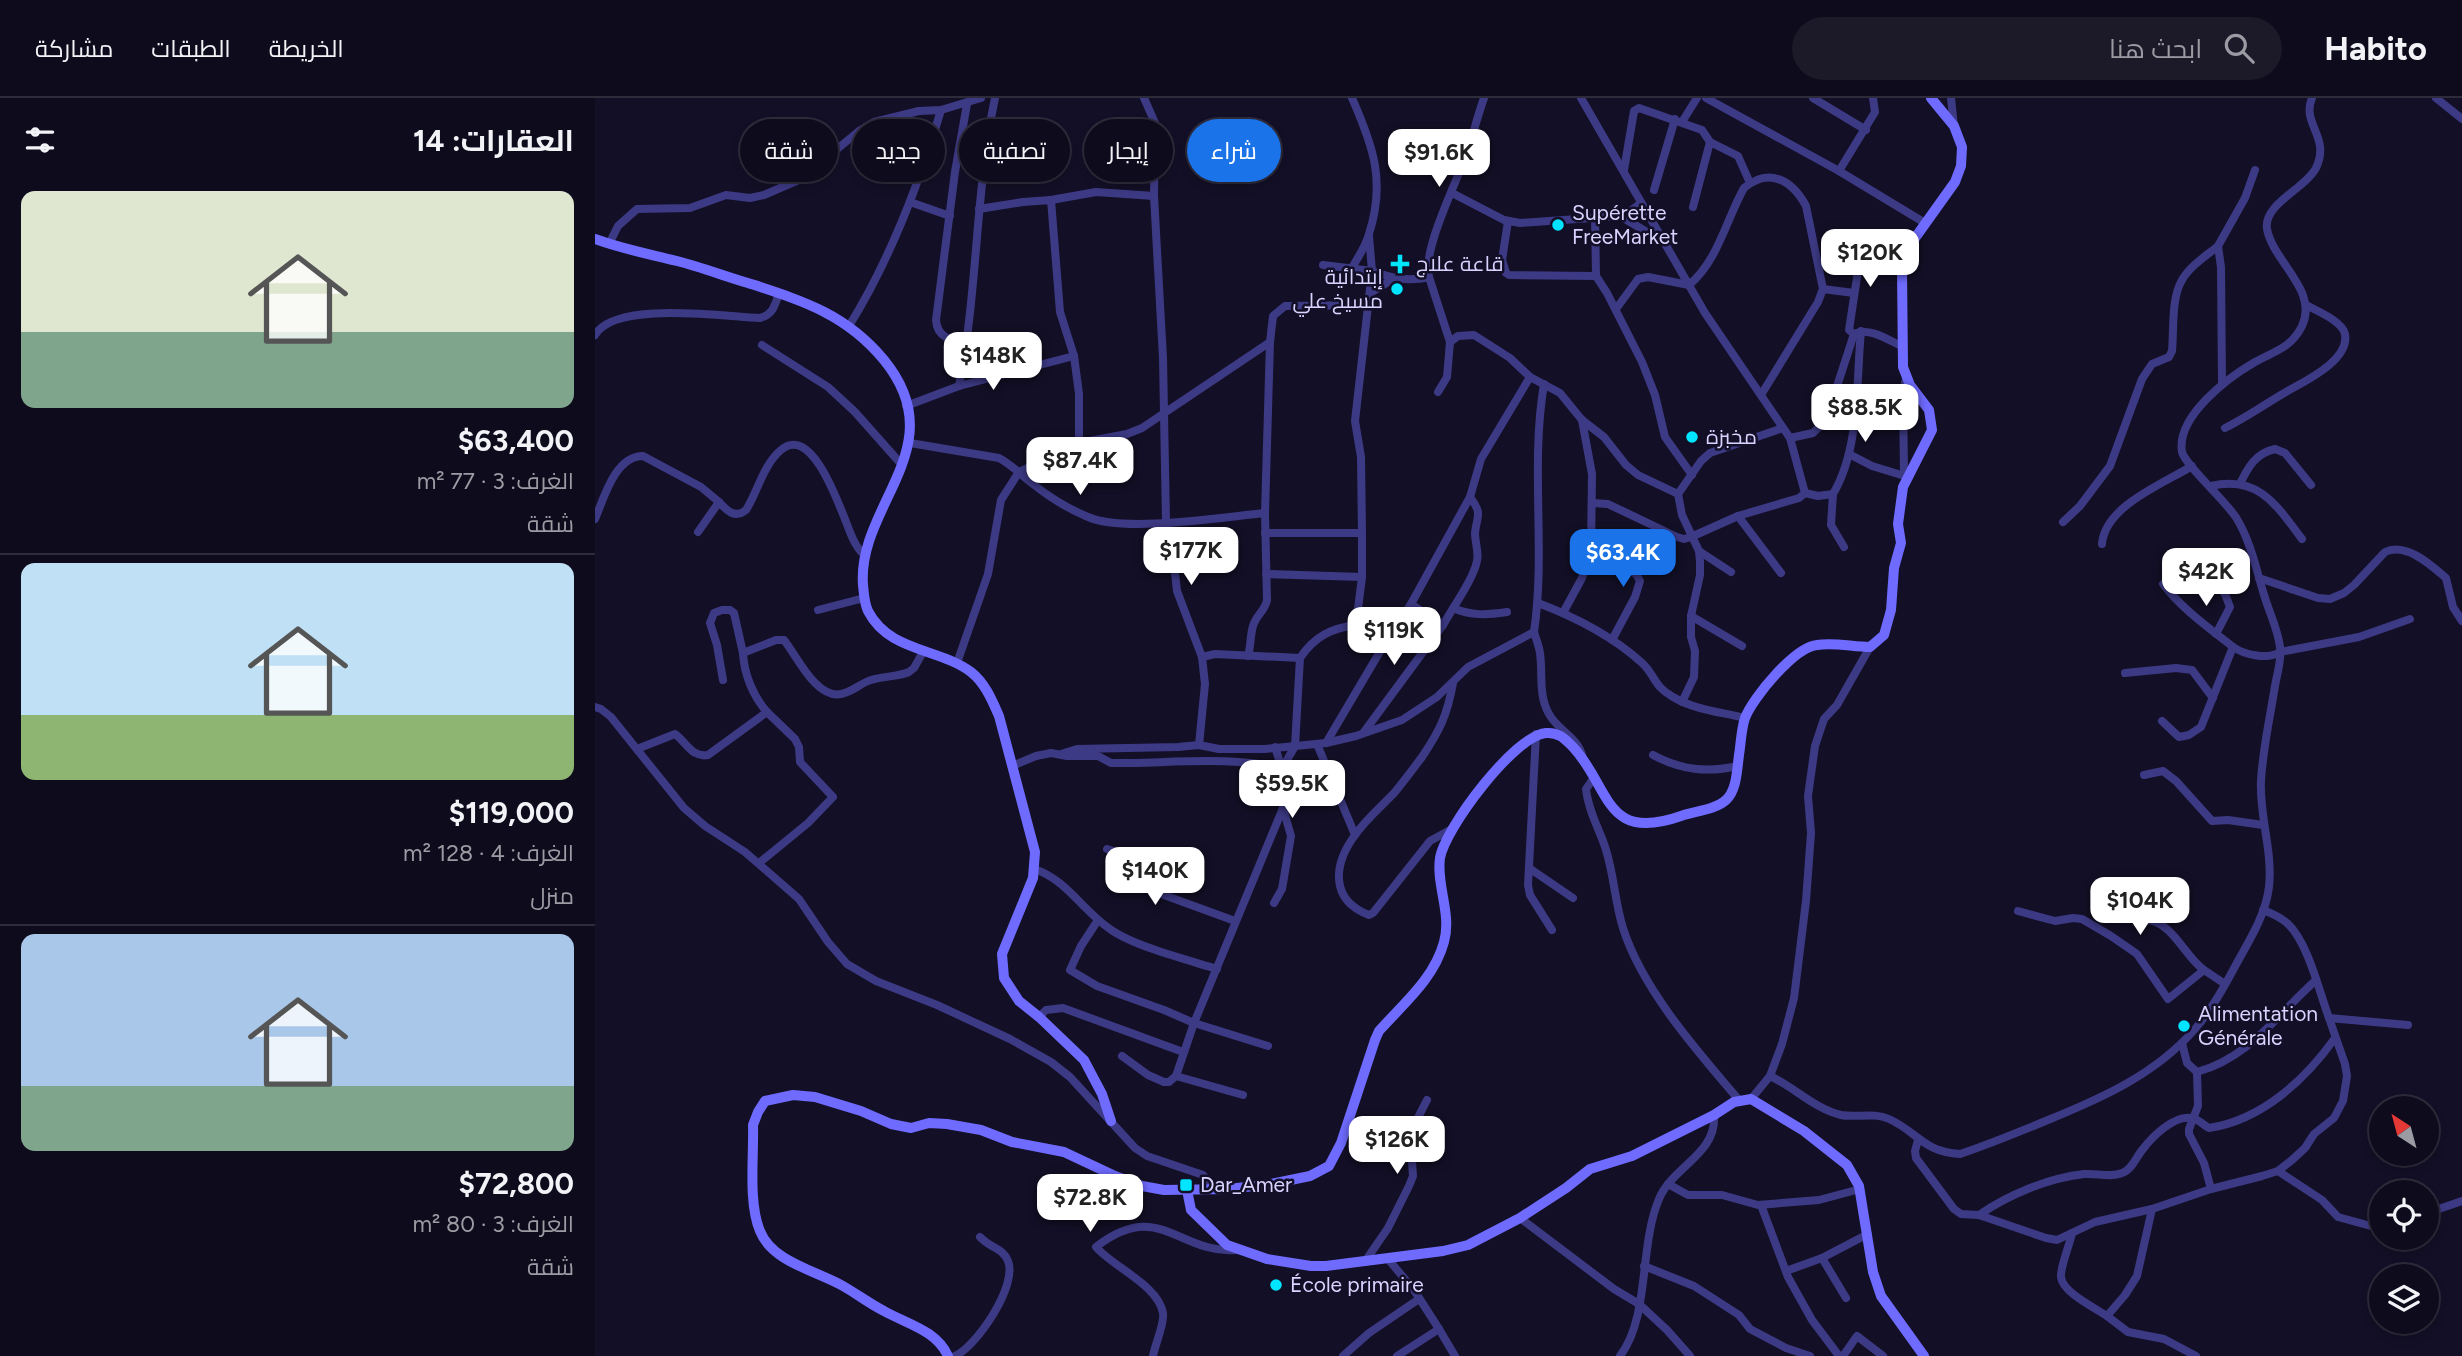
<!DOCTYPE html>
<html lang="ar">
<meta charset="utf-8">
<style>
body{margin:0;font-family:Figtree,Cairo,sans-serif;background:#1c1929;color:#f1f3f6;direction:rtl;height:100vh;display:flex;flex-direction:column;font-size:26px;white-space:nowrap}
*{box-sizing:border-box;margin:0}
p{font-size:23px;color:#9b9ba3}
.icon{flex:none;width:38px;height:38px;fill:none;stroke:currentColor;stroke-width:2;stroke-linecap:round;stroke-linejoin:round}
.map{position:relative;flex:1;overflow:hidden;direction:ltr}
.details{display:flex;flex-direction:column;background:#0e0b1c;width:595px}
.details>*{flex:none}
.hud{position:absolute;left:21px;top:21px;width:665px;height:63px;direction:rtl;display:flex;gap:14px}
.needle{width:46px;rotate:324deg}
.buttons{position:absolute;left:1774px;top:998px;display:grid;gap:14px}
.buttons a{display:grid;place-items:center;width:70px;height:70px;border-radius:50%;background:#0e0b1c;box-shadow:0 4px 10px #0003,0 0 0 2px #2e2b3b;font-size:35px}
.price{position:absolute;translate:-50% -60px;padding:0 16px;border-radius:14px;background:#fff;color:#222;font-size:23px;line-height:46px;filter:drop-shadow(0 2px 4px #0008)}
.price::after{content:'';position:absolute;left:50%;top:42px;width:21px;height:16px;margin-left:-10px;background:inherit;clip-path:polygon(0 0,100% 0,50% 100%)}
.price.current{background:#1a73e8;color:#fff}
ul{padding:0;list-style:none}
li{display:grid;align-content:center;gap:14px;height:371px;padding:0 21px}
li+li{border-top:2px solid #2e2b3b}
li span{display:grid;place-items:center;height:217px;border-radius:14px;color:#555}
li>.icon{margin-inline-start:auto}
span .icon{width:126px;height:126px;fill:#fffc;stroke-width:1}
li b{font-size:30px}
h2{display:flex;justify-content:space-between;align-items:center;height:84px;padding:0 21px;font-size:30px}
.chip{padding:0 24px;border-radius:32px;background:#0e0b1c;box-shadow:0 4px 10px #0003,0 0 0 2px #2e2b3b;font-size:24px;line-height:63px}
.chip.current{background:#1a73e8;color:#fff}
header{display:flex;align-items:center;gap:42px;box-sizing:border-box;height:98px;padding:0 35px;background:#0e0b1c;border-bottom:2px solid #2e2b3b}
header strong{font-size:33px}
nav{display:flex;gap:38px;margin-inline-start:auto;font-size:24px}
.search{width:490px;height:63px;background:#1c1929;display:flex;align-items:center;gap:18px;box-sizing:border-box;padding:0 24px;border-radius:38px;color:#9b9ba3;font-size:26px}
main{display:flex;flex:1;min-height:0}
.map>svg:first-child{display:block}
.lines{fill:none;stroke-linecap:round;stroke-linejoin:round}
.street{stroke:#3d3a85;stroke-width:8}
.secondary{stroke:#6f6bff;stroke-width:10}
.poi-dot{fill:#00e5ff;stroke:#130f26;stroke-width:2.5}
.labels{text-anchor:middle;stroke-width:5;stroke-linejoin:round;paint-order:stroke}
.poi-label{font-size:21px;fill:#d9d4ff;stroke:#130f26;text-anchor:start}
</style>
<header>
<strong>Habito</strong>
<div class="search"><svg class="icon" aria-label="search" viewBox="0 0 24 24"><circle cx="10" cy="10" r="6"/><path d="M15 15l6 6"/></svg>ابحث هنا</div>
<nav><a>الخريطة</a><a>الطبقات</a><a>مشاركة</a></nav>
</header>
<main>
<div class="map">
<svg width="1867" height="1258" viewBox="0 0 1867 1258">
<rect width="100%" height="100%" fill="#130f26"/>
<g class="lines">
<g class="street">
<polyline points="549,0 560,25 559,98 568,260 571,424 578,457 582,493 607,559"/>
<path d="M 757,0 C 778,48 791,83 774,136 C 771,148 763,159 757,170"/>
<path d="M 986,0 L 1110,215 L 1195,340 L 1218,335 L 1231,322 L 1259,236 C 1276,229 1293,242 1308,249"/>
<polyline points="1111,0 1244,73 1330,125"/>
<polyline points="1218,0 1271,32"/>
<polyline points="1356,0 1359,28"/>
<polyline points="1841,0 1867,21"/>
<path d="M 372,6 L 360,74 L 341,222 C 342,240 357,243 372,245"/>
<polyline points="1087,24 1102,0"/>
<polyline points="1029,72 1039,13 1044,10 1107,32 1115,44 1143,58 1155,85"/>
<polyline points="1244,73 1280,14 1278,0"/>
<polyline points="1059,92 1080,21"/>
<polyline points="857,95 909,122 925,125 1025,118 1033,115 1046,105"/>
<polyline points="456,102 501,94 559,98"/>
<polyline points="315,104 355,118"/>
<polyline points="1098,109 1115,44"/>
<polyline points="384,111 428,104 456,102 465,214 479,258 484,296 484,345"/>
<polyline points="1025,118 1067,143"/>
<polyline points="1000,119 1001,178 1012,195 1047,264 1060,297 1070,339 1097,377"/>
<polyline points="913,123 907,162 911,175 914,177 1001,178"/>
<path d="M 774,138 L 777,173 C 796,180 813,184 834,179 C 827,152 861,86 871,57 C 878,38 882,19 889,0"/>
<polyline points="14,146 23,128 42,111 95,110 131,97 155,100 169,97 206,81 264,33 279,24 324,13 346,12 386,0"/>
<polyline points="834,179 855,244 852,279 843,294"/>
<polyline points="1228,191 1259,195"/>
<polyline points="775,195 798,181"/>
<path d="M 1021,211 L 1043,181 L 1053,179 L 1094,187 C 1123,163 1131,122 1149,90 C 1174,69 1197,82 1211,108 L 1228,191 L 1223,204 L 1166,297"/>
<path d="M 254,228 C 295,162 324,86 346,12"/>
<polyline points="1259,236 1254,232 1264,166 1262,159"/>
<path d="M 0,237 C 20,202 131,219 165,220 C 178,217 180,207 184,195"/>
<polyline points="855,244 863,238 879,237 915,260 935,279 965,295 987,322 1009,339 1031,367 1043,377 1083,396 1087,417 1104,453 1105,464 1105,477 1096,518 1096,539 1100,553 1099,579 1087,604"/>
<polyline points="167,247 233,289 260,314 307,367"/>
<polyline points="1627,286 1626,169 1623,148 1650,100 1660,72"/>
<path d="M 364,288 C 383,192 380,95 400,0"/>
<polyline points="311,308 364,288 479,258"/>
<path d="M 1630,330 C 1652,319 1670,306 1691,294 C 1708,284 1755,263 1750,236 C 1747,223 1722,213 1711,207"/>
<path d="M 315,345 L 404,360 C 417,367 426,377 438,386 C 454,399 474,411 493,419 C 530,435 627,419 670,415"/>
<polyline points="1254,356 1277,368 1313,379"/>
<polyline points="1309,377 1308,297 1311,280"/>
<path d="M 1645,386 C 1653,369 1661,355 1680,351 L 1690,355 L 1716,387"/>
<path d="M 1616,388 C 1664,377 1682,408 1707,441"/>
<path d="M 1210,395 L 1223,398 L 1238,396 C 1265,351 1261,285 1266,233"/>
<polyline points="1083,396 1106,363 1115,355 1188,330"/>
<polyline points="1238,396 1236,427 1249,449"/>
<polyline points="997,405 1013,406 1082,439 1089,441 1096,439 1143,418 1204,400 1210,395 1195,340"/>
<polyline points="1143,418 1186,475"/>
<path d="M 0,421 C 9,400 20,358 48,358 L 106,389 L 124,404"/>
<path d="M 1468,424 L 1485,408 L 1515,368 L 1547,281 L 1557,266 L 1574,259 L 1577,253 C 1579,233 1576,200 1587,182 C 1595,168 1611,158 1623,148"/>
<path d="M 103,434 L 124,404 C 132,413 140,421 151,412 C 163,393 168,367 186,352 C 220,323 249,423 258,441 C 261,448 265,453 270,458"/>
<polyline points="670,435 767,435"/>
<path d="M 1507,446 C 1510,408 1568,386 1597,368"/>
<polyline points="996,453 1041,476 1045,483 1040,499 1017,542"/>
<polyline points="1104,453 1136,474"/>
<polyline points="1602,456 1630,496 1635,509 1621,536"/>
<polyline points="671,476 767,479"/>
<path d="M 1664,480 L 1723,500 L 1735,501 L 1749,495 L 1759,487 L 1790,454 C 1811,444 1836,467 1851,480 L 1858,509 L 1867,523"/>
<path d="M 1568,486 C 1588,512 1613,529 1638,549"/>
<path d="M 943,505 C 980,519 1017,538 1046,564 C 1060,576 1058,588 1078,599 C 1100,612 1126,614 1150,620"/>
<path d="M 858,510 C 876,518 892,517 912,514"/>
<polyline points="223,512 269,500"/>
<polyline points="968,515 987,480 996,453 997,376 987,322"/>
<polyline points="1096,518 1147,548"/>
<path d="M 848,527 C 858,509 878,482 882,463 C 884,454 880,444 880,435 C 882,416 888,417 875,399"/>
<path d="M 939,534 C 951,452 935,368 949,286"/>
<polyline points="793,540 816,506 875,399 886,361 935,279"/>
<path d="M 653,558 C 656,548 655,538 658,528 C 661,517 670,513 672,502 L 670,415 L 675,244 L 678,218 L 690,208 L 773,207"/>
<polyline points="362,565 393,476 406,402 424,374 484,345 532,336 547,330 675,244"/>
<polyline points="1530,575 1581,570 1597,572 1618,600"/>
<path d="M 128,582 L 122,547 L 115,525 L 119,515 L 127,512 L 135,512 L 139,515 L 148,555 L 181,542 L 189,542 C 202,558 221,601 246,596 C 257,594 266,585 276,582 C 289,578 302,579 314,574 L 319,570 L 328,554"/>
<polyline points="0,609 6,611 16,619 89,710 110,728 150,754 204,801 233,844 252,866 281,883 342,907 415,941 456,964 475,979 540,1050 552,1058 608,1077 620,1091"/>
<path d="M 1567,623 L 1584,639 L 1594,637 L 1606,629 L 1638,549 C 1650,557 1673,562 1685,554 L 1764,539 L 1815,521"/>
<polyline points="769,634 848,527 816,506"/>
<polyline points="941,636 933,787 935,797 957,832"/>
<polyline points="731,645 793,540 761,527"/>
<polyline points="722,646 760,737"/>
<polyline points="604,647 610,586 607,559 620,556 705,560"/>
<path d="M 42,651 L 80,636 C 92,645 97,660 113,657 L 172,614 C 158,598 149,576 148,555"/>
<path d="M 466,656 L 482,651 L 583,649 L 604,647 L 624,651 L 670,651 L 731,645 L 761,638 L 807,622 L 842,599 L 873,569 L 939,534 C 941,541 944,548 945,555 C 948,576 943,597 954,616 C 964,634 983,638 988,660"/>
<path d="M 1058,657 C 1086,672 1112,675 1143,668"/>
<path d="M 417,668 L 441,658 L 456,655 L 472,658 L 503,658 L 516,665 C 565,666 642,657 687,671 L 700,648 L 705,560 C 719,539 736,530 761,527 L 767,479 L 767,435 L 766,359 L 760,323 L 777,173 L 728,167"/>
<polyline points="1549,677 1568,673 1581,683 1617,723 1633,722 1668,727"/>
<path d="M 998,681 L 991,691 C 993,713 1005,732 1011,752 C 1019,777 1020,805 1028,830 C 1047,891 1103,954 1144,1002"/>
<path d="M 857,731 L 835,743 L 778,815 L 774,817 C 735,802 738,767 760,737 C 771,721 787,708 800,694 C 809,683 818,671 827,659 C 845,632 852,618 858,585"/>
<path d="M 512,751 L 551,763 C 559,773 551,785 558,793 L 640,823"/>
<polyline points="164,765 213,725 238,699 205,664 204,649 200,641 172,614"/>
<polyline points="934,770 978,800"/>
<path d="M 439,771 C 471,781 488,813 515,831 C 538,848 593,862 622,871"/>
<polyline points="679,805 687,791 696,738 688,710"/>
<path d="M 1668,812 C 1676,815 1685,819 1692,825 C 1713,844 1724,893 1734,920 L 1813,927"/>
<polyline points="1423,813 1460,823 1478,820 1487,821 1516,838 1542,856 1573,901 1609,872 1630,886"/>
<polyline points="503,822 486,848 475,872 502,888 569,912 599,925 673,948"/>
<path d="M 1553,822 C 1578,825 1590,859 1609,872"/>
<polyline points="444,919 451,912 468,910 588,954"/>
<path d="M 1587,945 L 1592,965 L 1602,974 C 1654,960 1682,917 1720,883"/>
<polyline points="527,958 553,977 569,984 574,984 581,978 599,925 688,710 687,671 680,649"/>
<polyline points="1602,974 1603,1008 1594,1031 1594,1036 1609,1065 1616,1091"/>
<polyline points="581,978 648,997"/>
<polyline points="1175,978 1187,946 1199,900 1211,803 1216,735 1213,698 1220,648 1229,621 1242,607 1275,549"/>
<path d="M 1156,1001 L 1175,978 C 1199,989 1220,1011 1246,1017 C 1261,1020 1279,1014 1294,1021 C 1323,1034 1328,1054 1365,1056 C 1395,1046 1424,1034 1453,1022 C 1507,1000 1561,976 1600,931 C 1618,910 1630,887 1643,863 C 1656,840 1671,815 1674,789 C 1678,753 1664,718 1666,682 C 1668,650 1675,619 1680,588 C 1682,576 1687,561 1685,549 C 1683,533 1676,518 1671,503 C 1662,476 1657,446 1642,421 C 1632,404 1590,367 1587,354 C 1581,318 1634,279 1660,264 C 1680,253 1696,250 1707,228 C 1724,192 1678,164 1672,131 C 1668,106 1710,91 1721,70 C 1736,39 1706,26 1717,0"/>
<polyline points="1323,1042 1320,1053 1321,1060 1359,1111 1366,1116 1384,1117 1451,1140 1462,1142 1500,1124 1557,1111 1616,1091 1667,1078 1683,1073 1697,1062 1710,1050 1719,1036 1739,1020 1748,1003 1752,978 1750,966 1734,920"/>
<polyline points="1683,1073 1727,1102 1743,1119 1787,1131"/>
<polyline points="1073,1086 1093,1097 1127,1097 1163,1107 1224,1102 1265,1091"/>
<polyline points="1166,1107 1193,1179 1217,1222 1244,1258"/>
<polyline points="1557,1111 1542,1178 1530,1197 1512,1218 1533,1234 1569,1241 1601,1258"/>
<polyline points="1832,1115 1867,1103"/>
<path d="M 1384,1117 C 1413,1097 1453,1080 1489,1076 C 1502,1075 1515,1080 1527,1075 C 1537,1072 1541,1059 1548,1051 C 1557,1039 1579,1017 1596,1020 C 1604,1021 1608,1027 1614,1030 C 1667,1022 1710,982 1740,940"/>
<polyline points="925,1120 1019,1191 1044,1206 1072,1232 1095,1258"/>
<path d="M 1477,1135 C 1475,1146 1465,1169 1466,1179 C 1467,1194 1500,1210 1512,1218"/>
<polyline points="1227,1160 1251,1200"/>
<polyline points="793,1161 819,1192 844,1231 802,1258"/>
<polyline points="771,1162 793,1130 814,1088 818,1078 815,1035 832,1002"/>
<polyline points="1049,1168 1099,1188 1144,1217 1155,1231 1191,1250 1215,1258"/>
<polyline points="1191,1173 1227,1160 1273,1136"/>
<polyline points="844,1231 860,1258"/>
<path d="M 360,1258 C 382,1248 423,1187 413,1163 C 408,1150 395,1150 385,1139"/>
<path d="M 558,1258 C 560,1247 570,1224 568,1215 C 563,1187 518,1169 501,1149 C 564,1100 583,1156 641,1152"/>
<polyline points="748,1258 774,1235 824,1201"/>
<path d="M 1025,1258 C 1055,1219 1044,1148 1064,1101 C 1078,1068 1122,1056 1119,1017"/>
<polyline points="1248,1258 1262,1238 1288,1258"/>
</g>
<g class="secondary">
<path d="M 0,141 C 27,151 54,156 82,163 C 106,169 129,178 153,185 C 208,203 251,216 289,262 C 360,349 262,407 268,487 C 269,495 269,505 273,513 C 294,554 344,550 376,574 C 390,585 397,602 404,618 L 440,754 L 438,780 L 407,856 L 409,880 L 424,903 L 444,919 L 489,962 L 507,996 L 516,1023"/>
<polyline points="592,1092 596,1112 632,1147 672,1161 716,1168 731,1168 848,1153 873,1147 925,1120 971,1090 995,1071 1037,1058 1119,1017 1139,1004 1156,1001 1209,1033 1252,1067 1264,1088 1278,1174 1286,1198 1329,1258"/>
<path d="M 353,1258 C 341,1232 312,1226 289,1213 C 275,1206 262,1196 248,1188 C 222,1173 177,1164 165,1133 C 153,1105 159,1058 158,1027 L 163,1014 L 170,1003 L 198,997 L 220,999 L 266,1013 L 296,1026 L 316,1030 L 334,1025 L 352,1026 L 386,1032 L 417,1044 L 469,1054 L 520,1078 L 547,1088 L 569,1092 L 634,1091 L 676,1086 L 715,1078 L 734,1068 L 746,1045 L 780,942 L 784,933 C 808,906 839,881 849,844 C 857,816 841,787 845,760 C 850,730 920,637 951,635 C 964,634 970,641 978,649 C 1016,690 1009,745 1086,718 C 1100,713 1120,712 1131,702 C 1142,692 1142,671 1144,657 C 1146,645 1146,632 1150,620 C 1158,599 1200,549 1222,547 C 1239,544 1258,549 1275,549 L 1289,537 L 1296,512 L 1299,470 L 1306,445 L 1303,426 L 1308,389 L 1337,332 L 1334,312 L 1315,287 L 1308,269 L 1307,172 L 1315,147 L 1360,84 L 1366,68 L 1367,49 L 1359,28 L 1336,0"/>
</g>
</g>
<g class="poi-dot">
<circle cx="963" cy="127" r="7"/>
<path d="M801.5 155.5h7v7h7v7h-7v7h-7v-7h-7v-7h7z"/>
<circle cx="802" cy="191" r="7"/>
<circle cx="1097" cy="339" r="7"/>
<circle cx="1589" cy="928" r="7"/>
<rect x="584" y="1080" width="14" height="14" rx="3.5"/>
<circle cx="681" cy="1187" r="7"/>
</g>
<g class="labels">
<g class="poi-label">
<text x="977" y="122">Supérette<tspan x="977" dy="24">FreeMarket</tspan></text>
<text x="821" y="173">قاعة علاج</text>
<text x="788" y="186" text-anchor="end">إبتدائية<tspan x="788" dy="24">مسيخ علي</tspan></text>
<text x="1111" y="346">مخبزة</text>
<text x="1603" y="923">Alimentation<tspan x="1603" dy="24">Générale</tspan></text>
<text x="605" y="1094">Dar_Amer</text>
<text x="695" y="1194">École primaire</text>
</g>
</g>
</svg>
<div class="buttons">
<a><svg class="needle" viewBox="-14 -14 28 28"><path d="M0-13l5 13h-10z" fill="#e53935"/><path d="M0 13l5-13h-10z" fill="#9b9ba3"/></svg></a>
<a><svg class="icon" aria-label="locate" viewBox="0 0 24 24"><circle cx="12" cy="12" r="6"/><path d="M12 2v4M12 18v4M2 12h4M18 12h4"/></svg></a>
<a><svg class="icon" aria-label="layers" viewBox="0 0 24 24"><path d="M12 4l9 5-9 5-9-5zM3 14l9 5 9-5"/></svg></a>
</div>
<b class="price" style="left:844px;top:91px">$91.6K</b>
<b class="price" style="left:1275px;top:191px">$120K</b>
<b class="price" style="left:398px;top:294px">$148K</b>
<b class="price" style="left:1270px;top:346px">$88.5K</b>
<b class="price" style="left:485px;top:399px">$87.4K</b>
<b class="price" style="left:596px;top:489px">$177K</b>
<b class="price current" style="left:1028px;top:491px">$63.4K</b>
<b class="price" style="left:1611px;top:510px">$42K</b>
<b class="price" style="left:799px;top:569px">$119K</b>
<b class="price" style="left:697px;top:722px">$59.5K</b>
<b class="price" style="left:560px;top:809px">$140K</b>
<b class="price" style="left:1545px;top:839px">$104K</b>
<b class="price" style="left:802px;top:1078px">$126K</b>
<b class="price" style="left:495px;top:1136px">$72.8K</b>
<div class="hud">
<a class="chip current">شراء</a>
<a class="chip">إيجار</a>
<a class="chip">تصفية</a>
<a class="chip">جديد</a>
<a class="chip">شقة</a>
</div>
</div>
<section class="details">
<h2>العقارات: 14<svg class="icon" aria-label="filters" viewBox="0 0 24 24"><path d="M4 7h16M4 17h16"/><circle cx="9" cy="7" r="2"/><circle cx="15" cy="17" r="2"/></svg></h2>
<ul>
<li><span style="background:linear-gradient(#dfe7d0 65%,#7fa58c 0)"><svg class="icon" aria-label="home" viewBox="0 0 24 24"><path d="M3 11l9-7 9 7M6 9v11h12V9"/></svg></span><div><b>$63,400</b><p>الغرف: 3 · 77 m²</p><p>شقة</p></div></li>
<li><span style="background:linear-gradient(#bfe0f5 70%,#8fb573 0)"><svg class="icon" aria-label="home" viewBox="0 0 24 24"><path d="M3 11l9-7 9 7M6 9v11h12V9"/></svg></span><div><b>$119,000</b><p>الغرف: 4 · 128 m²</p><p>منزل</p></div></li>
<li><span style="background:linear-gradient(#a9c7e8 70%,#7fa58c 0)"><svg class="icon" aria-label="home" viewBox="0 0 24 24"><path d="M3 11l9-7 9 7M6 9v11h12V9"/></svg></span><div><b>$72,800</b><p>الغرف: 3 · 80 m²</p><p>شقة</p></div></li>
</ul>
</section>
</main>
